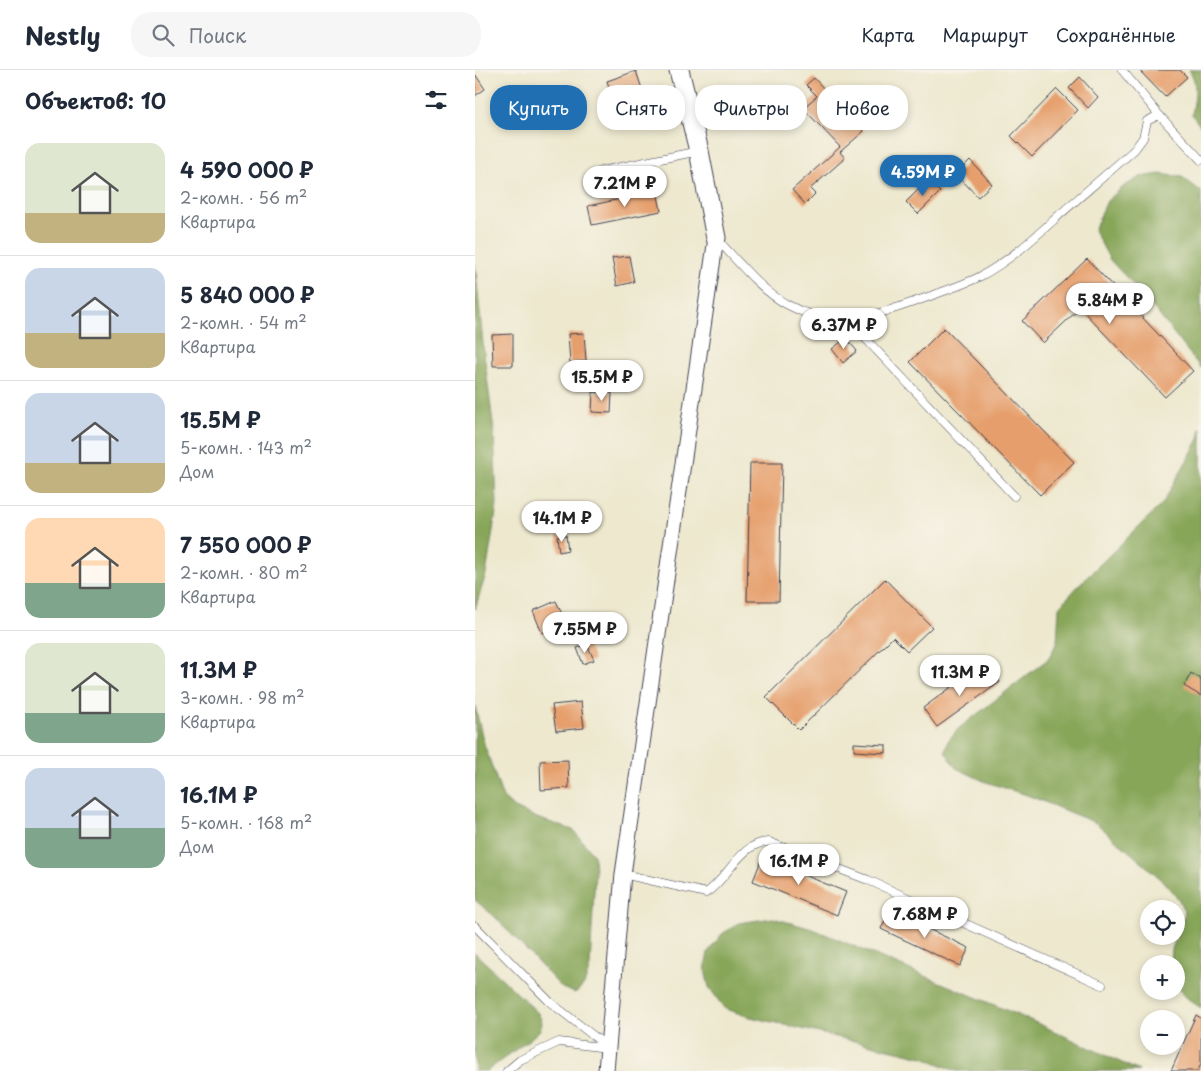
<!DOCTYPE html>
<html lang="ru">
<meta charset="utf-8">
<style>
body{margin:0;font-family:"Playpen Sans",sans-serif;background:#f6f6f7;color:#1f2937;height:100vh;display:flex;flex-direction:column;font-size:19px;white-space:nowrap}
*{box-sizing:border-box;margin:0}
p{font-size:16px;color:#747a83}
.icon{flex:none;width:28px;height:28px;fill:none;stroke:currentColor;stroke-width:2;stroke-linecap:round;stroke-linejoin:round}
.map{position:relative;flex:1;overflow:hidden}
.details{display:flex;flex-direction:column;background:#fff;width:475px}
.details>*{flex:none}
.banner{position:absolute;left:15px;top:15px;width:475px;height:45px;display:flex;gap:10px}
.fabs{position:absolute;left:665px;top:830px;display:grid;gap:10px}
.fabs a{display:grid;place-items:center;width:45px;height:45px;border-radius:50%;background:#fff;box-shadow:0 2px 8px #0003;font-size:25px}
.price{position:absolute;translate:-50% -42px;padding:0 11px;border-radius:18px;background:#fff;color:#222;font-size:16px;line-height:32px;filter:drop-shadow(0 1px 2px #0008)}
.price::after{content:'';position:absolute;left:50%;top:30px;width:15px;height:11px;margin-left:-8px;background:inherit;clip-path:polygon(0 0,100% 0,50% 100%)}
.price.current{background:#1f6fb2;color:#fff}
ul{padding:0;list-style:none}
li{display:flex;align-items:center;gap:15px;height:125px;padding:0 25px}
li+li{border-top:1px solid #e0e1e3}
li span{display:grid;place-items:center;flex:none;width:140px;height:100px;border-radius:15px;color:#555}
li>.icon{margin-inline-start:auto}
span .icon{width:60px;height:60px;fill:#fffc;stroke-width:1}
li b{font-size:21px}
h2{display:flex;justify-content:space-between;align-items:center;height:60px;padding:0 25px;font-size:21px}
.pill{padding:0 18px;border-radius:20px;background:#fff;box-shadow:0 2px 8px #0003;font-size:18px;line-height:45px}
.pill.current{background:#1f6fb2;color:#fff}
header{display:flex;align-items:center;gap:30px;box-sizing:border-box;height:70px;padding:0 25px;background:#fff;border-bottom:1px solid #e0e1e3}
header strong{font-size:24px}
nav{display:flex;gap:28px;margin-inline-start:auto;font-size:18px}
.search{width:350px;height:45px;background:#f6f6f7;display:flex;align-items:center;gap:12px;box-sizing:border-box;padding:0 18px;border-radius:20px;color:#747a83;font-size:19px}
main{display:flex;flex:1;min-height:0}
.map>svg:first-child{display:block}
.forest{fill:#87a659;stroke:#54644a}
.building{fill:#e69f6c}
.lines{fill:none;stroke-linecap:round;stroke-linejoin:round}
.service-casing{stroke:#404051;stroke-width:9}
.minor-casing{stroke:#404051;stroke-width:17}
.tertiary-casing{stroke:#404051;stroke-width:21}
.service{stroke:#fff;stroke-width:8}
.minor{stroke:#fff;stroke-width:15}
.tertiary{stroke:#fff;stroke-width:19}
</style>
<header>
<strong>Nestly</strong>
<div class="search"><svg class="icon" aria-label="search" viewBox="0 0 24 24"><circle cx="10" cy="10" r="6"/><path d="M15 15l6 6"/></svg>Поиск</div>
<nav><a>Карта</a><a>Маршрут</a><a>Сохранённые</a></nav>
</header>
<main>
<section class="details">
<h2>Объектов: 10<svg class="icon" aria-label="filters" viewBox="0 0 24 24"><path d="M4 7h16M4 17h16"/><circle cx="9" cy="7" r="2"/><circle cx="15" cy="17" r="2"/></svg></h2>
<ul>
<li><span style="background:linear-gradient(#dfe7d0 70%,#c2b280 0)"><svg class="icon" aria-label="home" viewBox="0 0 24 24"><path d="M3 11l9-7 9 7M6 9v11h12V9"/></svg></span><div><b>4 590 000 ₽</b><p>2-комн. · 56 m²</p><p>Квартира</p></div></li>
<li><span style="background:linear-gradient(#c9d6e8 65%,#c2b280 0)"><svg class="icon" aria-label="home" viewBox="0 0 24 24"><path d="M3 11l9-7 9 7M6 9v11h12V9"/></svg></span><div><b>5 840 000 ₽</b><p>2-комн. · 54 m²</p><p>Квартира</p></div></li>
<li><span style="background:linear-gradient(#c9d6e8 70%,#c2b280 0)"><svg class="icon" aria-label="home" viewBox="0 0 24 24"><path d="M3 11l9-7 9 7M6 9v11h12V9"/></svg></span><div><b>15.5M ₽</b><p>5-комн. · 143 m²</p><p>Дом</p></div></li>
<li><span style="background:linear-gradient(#ffd9b3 65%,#7fa58c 0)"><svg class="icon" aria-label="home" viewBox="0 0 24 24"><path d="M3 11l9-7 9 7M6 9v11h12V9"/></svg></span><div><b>7 550 000 ₽</b><p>2-комн. · 80 m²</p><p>Квартира</p></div></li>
<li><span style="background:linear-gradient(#dfe7d0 70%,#7fa58c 0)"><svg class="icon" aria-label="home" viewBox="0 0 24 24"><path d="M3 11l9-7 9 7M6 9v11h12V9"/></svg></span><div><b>11.3M ₽</b><p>3-комн. · 98 m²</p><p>Квартира</p></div></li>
<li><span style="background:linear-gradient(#c9d6e8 60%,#7fa58c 0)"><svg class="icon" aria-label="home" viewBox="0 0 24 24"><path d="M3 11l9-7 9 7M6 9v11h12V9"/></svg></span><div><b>16.1M ₽</b><p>5-комн. · 168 m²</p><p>Дом</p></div></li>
</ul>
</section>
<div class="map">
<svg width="726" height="1001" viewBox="0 0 726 1001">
<rect width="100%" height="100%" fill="#f7f3e8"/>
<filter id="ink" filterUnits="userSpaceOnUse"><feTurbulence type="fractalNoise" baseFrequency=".02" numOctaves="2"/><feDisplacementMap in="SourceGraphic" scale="10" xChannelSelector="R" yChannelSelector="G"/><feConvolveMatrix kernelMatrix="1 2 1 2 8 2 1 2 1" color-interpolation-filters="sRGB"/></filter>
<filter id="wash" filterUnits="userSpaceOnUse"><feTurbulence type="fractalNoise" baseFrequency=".0096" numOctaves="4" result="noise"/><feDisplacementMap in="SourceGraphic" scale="20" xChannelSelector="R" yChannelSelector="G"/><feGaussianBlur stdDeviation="1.12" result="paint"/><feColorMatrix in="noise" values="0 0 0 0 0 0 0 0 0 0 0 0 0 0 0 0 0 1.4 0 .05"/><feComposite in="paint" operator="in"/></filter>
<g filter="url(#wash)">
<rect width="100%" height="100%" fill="#ede8ce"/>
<g class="forest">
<path d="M 714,0 L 726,0 L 726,57 L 717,45 C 719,30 724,13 714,0 Z"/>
<polygon points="685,104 707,107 726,121 726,298 670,227 635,190 619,160 632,131 648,117 665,107"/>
<polygon points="0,193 9,284 19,361 22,435 11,504 0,539"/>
<path d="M 726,358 L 726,938 C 704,923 701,921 701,894 L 696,894 L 697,879 L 710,844 L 704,830 L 686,809 L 621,753 L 552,725 L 511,712 L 481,698 L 470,681 L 473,671 L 483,659 L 573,589 L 582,573 L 584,537 L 607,512 L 688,433 L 724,369 Z"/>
<polygon points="0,636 9,674 28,728 38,737 62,748 98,760 119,785 120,803 115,896 109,915 100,923 87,918 20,847 0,830"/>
<polygon points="298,848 338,859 562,953 664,1001 481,1001 448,987 271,946 249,938 234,917 230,900 233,882 247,864 264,853"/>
<polygon points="0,883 63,943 67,952 65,960 56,968 12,1001 0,1001"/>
</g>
<g id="blocks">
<g class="building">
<polygon points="664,0 705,0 712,7 690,27"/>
<polygon points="161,1 170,28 141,38 132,11"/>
<polygon points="0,4 10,19 0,26"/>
<polygon points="605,7 623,27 613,38 594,18"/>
<polygon points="339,8 364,35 354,45 363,55 374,45 389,61 365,82 370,88 335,119 340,124 330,134 317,120 365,77 328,38 342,26 331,15"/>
<polygon points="582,19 603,40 557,87 536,66"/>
<polygon points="495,90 517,114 503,127 481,104"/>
<polygon points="453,110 465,122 443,144 431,132"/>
<polygon points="182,121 186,141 117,155 113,136"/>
<polygon points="154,186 159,212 142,216 137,188"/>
<polygon points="612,189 718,301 690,327 605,238 568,273 547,251"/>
<polygon points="469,258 599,392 565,425 435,292"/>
<polygon points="109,263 111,291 95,293 93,264"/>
<polygon points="38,264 38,296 18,296 17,265"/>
<polygon points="371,268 382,281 368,293 357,279"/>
<polygon points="118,322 137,323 136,343 117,342"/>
<polygon points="275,393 307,393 304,531 272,531"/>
<polygon points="91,465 93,480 84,482 82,466"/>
<polygon points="410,509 457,557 432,581 418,567 324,660 291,627"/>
<polygon points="81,531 91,553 67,563 58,541"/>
<polygon points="112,574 119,590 108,594 102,578"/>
<polygon points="501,599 508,609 518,602 525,612 462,657 448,638"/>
<polygon points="716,603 726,609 726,626 709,616"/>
<polygon points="106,632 109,658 81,661 77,635"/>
<polygon points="379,673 411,675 411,683 379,681"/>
<polygon points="93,690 94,718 66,720 65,691"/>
<polygon points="287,788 371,822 362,845 278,811"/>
<polygon points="415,841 494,878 485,896 406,859"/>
<polygon points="721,945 726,948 726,994 723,1001 696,1001"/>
</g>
</g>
</g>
<g filter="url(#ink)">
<use href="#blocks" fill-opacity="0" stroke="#404051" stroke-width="1"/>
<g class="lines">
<defs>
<g id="service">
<polyline points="647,0 684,45"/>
<polyline points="126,101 224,81"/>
<path d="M 241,168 C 263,191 285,220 313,235 C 355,258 391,249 433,234 C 457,225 481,218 504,207 C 533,192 558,169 582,147 C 607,125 633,103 659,80 L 668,68 L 672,51 L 684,45 L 726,90"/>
<polyline points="373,250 539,426"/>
<path d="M 148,804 L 231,823 C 253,809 265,772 294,772 L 393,810 L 627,915"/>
<polyline points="0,856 75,932 134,978"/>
<polyline points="32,1001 45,990 84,972 132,978"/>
</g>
<polyline id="minor" points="131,1001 148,804 241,168"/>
<polyline id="tertiary" points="204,0 224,81 241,168"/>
</defs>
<use href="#service" class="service-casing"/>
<use href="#minor" class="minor-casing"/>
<use href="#tertiary" class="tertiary-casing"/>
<use href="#service" class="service"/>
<use href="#minor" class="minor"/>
<use href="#tertiary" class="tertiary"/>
</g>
</g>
</svg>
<div class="fabs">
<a><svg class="icon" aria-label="locate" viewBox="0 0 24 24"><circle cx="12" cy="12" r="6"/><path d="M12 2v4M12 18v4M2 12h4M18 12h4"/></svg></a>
<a>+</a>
<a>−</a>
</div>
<b class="price current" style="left:448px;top:127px">4.59M ₽</b>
<b class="price" style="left:150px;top:138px">7.21M ₽</b>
<b class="price" style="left:635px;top:255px">5.84M ₽</b>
<b class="price" style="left:369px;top:280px">6.37M ₽</b>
<b class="price" style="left:127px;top:332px">15.5M ₽</b>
<b class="price" style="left:87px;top:473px">14.1M ₽</b>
<b class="price" style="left:110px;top:584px">7.55M ₽</b>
<b class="price" style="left:485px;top:627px">11.3M ₽</b>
<b class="price" style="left:324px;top:816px">16.1M ₽</b>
<b class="price" style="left:450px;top:869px">7.68M ₽</b>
<div class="banner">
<a class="pill current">Купить</a>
<a class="pill">Снять</a>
<a class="pill">Фильтры</a>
<a class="pill">Новое</a>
</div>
</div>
</main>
